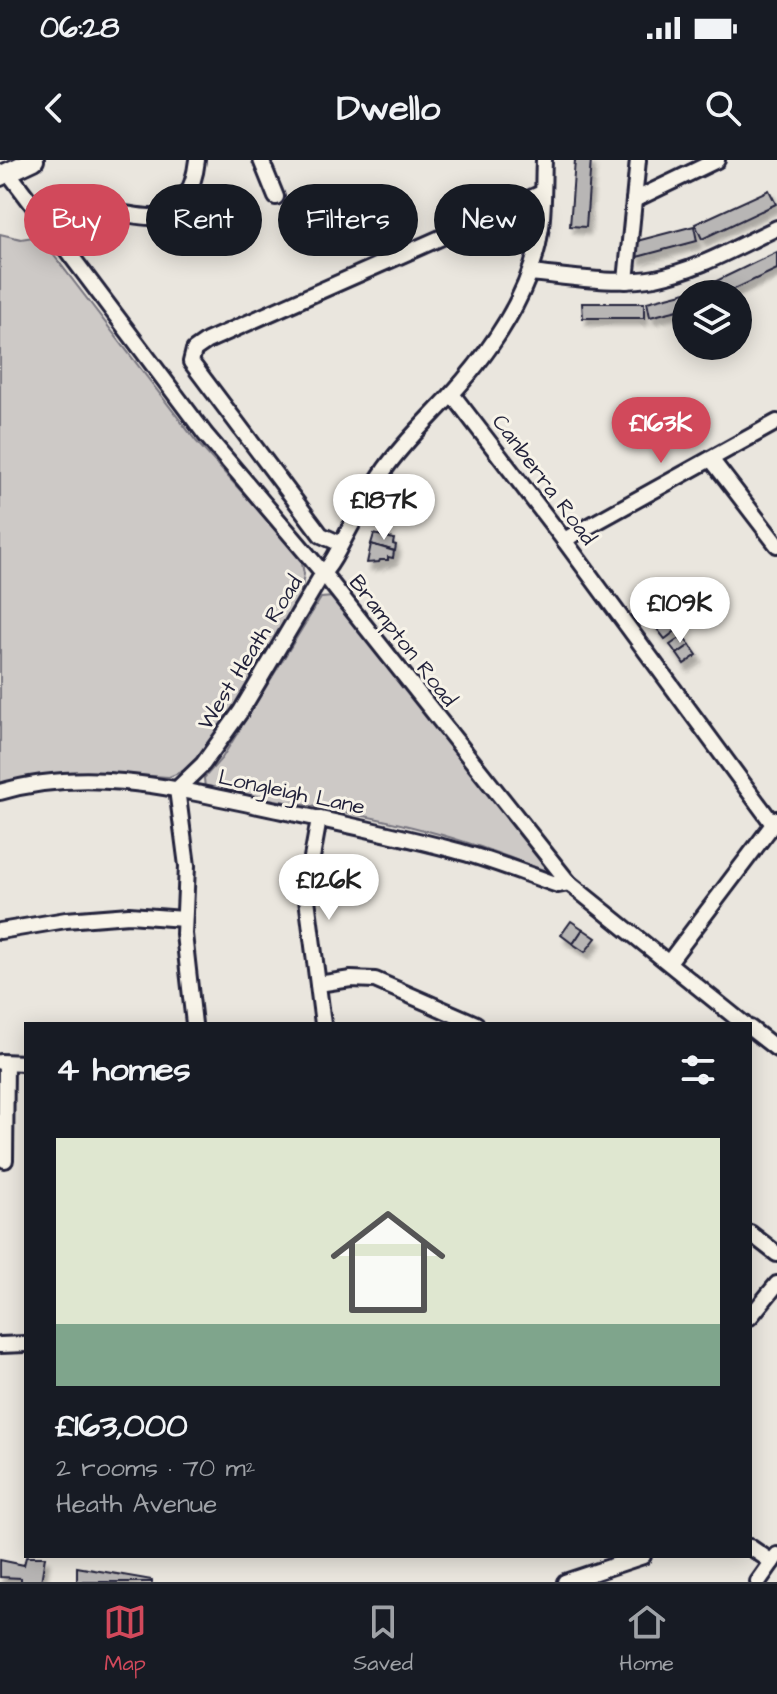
<!DOCTYPE html>
<meta charset="utf-8">
<style>
body{margin:0;font-family:"Architects Daughter",sans-serif;background:#20242c;color:#f1f3f6;height:100vh;display:flex;flex-direction:column;font-size:30px;white-space:nowrap}
*{box-sizing:border-box;margin:0}
p{font-size:26px;color:#9ea1a6}
.icon{flex:none;width:44px;height:44px;fill:none;stroke:currentColor;stroke-width:2;stroke-linecap:round;stroke-linejoin:round}
.map{position:relative;flex:1;overflow:hidden}
.panel{position:absolute;left:24px;top:862px;width:728px;height:536px;display:flex;flex-direction:column;background:#171b24;border-radius:0px;box-shadow:0 4px 20px #0003}
.panel>*{flex:none}
.top-card{position:absolute;left:24px;top:24px;width:730px;height:72px;display:flex;gap:16px}
.controls{position:absolute;left:672px;top:120px;display:grid;gap:16px}
.controls a{display:grid;place-items:center;width:80px;height:80px;border-radius:50%;background:#171b24;box-shadow:0 4px 20px #0003;font-size:40px}
.price{position:absolute;translate:-50% -68px;padding:0 18px;border-radius:28px;background:#fff;color:#222;font-size:26px;line-height:52px;filter:drop-shadow(0 2px 4px #0008)}
.price::after{content:'';position:absolute;left:50%;top:48px;width:24px;height:18px;margin-left:-12px;background:inherit;clip-path:polygon(0 0,100% 0,50% 100%)}
.price.current{background:#d1495b;color:#fff}
ul{padding:0;list-style:none}
li{display:grid;align-content:center;gap:16px;height:424px;padding:0 32px}
li+li{border-top:2px solid #363941}
li span{display:grid;place-items:center;height:248px;border-radius:0px;color:#555}
li>.icon{margin-inline-start:auto}
span .icon{width:144px;height:144px;fill:#fffc;stroke-width:1}
li b{font-size:34px}
h2{display:flex;justify-content:space-between;align-items:center;height:96px;padding:0 32px;font-size:34px}
.tag{padding:0 28px;border-radius:36px;background:#171b24;box-shadow:0 4px 20px #0003;font-size:28px;line-height:72px}
.tag.current{background:#d1495b;color:#fff}
.status{display:flex;justify-content:space-between;align-items:center;height:56px;padding:0 40px;background:#171b24;direction:ltr}
.status svg{height:22px;fill:currentColor}
header{display:flex;justify-content:space-between;align-items:center;height:104px;padding:0 32px;background:#171b24;font-size:36px;font-weight:700}
.tab-bar{display:flex;justify-content:space-around;align-items:center;height:112px;border-top:2px solid #363941;background:#171b24;font-size:22px;color:#9ea1a6}
.tab-bar a{display:grid;justify-items:center;gap:4px}
.tab-bar .current{color:#d1495b}
.map>svg:first-child{display:block}
.green{fill:#cdc9c6;stroke:#787680;stroke-width:2}
.building{fill:#b8b6b5;stroke:#22223b;stroke-width:2;filter:url(#shadow)}
.lines{fill:none;stroke-linecap:round;stroke-linejoin:round}
.minor-casing{stroke:#22223b;stroke-width:20}
.major-casing{stroke:#22223b;stroke-width:24}
.minor{stroke:#f7f3e8;stroke-width:14}
.major{stroke:#f7f3e8;stroke-width:18}
.labels{text-anchor:middle;stroke-width:6;stroke-linejoin:round;paint-order:stroke}
.street-label{font-size:22px;fill:#22223b;stroke:#f7f3e8}
</style>
<div class="status"><b>06:28</b><svg viewBox="0 0 49 12"><path d="M0 12V9h3v3zM5 12V6h3v6zM10 12V3h3v9zM15 12V0h3v12zM26 1h20v11H26zM47 4h2v5h-2z"/></svg></div>
<header><svg class="icon" aria-label="back" viewBox="0 0 24 24"><path d="M15 5l-7 7 7 7"/></svg>Dwello<svg class="icon" aria-label="search" viewBox="0 0 24 24"><circle cx="10" cy="10" r="6"/><path d="M15 15l6 6"/></svg></header>
<div class="map">
<svg width="777" height="1422" viewBox="0 0 777 1422">
<defs>
<filter id="shadow"><feDropShadow dx="4" dy="7" stdDeviation="2" flood-color="#0004"/></filter>
</defs>
<rect width="100%" height="100%" fill="#eae6de"/>
<filter id="ink" filterUnits="userSpaceOnUse"><feTurbulence type="fractalNoise" baseFrequency=".0125" numOctaves="2"/><feDisplacementMap in="SourceGraphic" scale="16" xChannelSelector="R" yChannelSelector="G"/><feConvolveMatrix kernelMatrix="1 2 1 2 8 2 1 2 1" color-interpolation-filters="sRGB"/></filter>
<g filter="url(#ink)">
<g class="green">
<polygon points="0,74 21,79 39,76 196,281 301,398 304,414 301,432 219,573 195,602 183,611 169,617 87,612 55,613 0,625"/>
<path d="M 333,437 L 552,713 C 523,703 494,691 465,682 C 381,655 292,643 205,629 L 204,618 L 222,598 L 321,438 Z"/>
</g>
<g class="building">
<polygon points="575,0 591,0 586,67 570,66"/>
<polygon points="769,30 776,44 702,79 695,64"/>
<polygon points="694,66 697,81 637,97 633,82"/>
<polygon points="777,92 777,109 724,134 712,134 708,125"/>
<polygon points="706,127 708,134 686,134 686,148 650,157 647,142"/>
<polygon points="582,143 644,143 644,158 583,158"/>
<polygon points="374,374 394,379 393,384 396,385 395,391 371,384"/>
<polygon points="371,384 394,391 393,398 388,397 388,400 380,400 379,402 367,403"/>
<polygon points="664,451 671,460 658,470 651,461"/>
<polygon points="671,460 678,469 665,479 658,470"/>
<polygon points="683,476 690,485 677,494 670,485"/>
<polygon points="690,485 697,495 684,504 677,494"/>
<polygon points="571,761 583,769 573,784 561,775"/>
<polygon points="583,769 596,778 585,792 573,784"/>
<polygon points="26,1397 45,1397 41,1422 21,1422 21,1418 0,1417 0,1400 24,1405"/>
<polygon points="77,1407 152,1420 152,1422 77,1422"/>
</g>
<g class="lines">
<defs>
<g id="minor">
<polyline points="261,0 276,37"/>
<polyline points="8,12 205,274 323,413 569,723 744,864"/>
<polyline points="634,40 717,0"/>
<path d="M 118,53 C 128,54 139,57 150,57 C 182,58 194,27 197,0"/>
<path d="M 530,113 C 571,117 614,125 655,118 C 698,110 738,86 777,68"/>
<polyline points="626,121 638,0"/>
<polyline points="452,234 564,380 773,664"/>
<polyline points="711,299 777,385"/>
<polyline points="564,380 777,262"/>
<polyline points="341,384 321,375 191,202 194,190 207,181 542,33"/>
<path d="M 177,629 L 203,604 L 241,551 L 323,413 C 332,404 336,394 342,383 C 355,358 369,332 385,309 C 404,282 428,260 450,236 C 492,190 533,130 541,67 C 544,45 543,22 544,0"/>
<polyline points="177,629 187,706 184,774 194,864"/>
<path d="M 0,632 C 94,604 189,632 282,651 C 339,663 397,675 454,690 C 489,699 524,713 558,725 L 569,723"/>
<polyline points="319,659 306,731 323,864"/>
<polyline points="0,771 66,760 129,755 184,759"/>
<polyline points="669,802 777,659"/>
<polyline points="318,824 351,819 375,820 476,864"/>
<polyline points="750,868 777,889"/>
<polyline points="0,902 26,903"/>
<polyline points="5,1000 6,903"/>
<polyline points="750,1073 777,1094"/>
<polyline points="750,1157 777,1124"/>
<polyline points="0,1185 26,1184"/>
<polyline points="750,1387 772,1402"/>
<polyline points="565,1422 643,1396"/>
<polyline points="758,1422 777,1395"/>
</g>
<polyline id="major" points="0,16 34,0"/>
</defs>
<use href="#minor" class="minor-casing"/>
<use href="#major" class="major-casing"/>
<use href="#minor" class="minor"/>
<use href="#major" class="major"/>
</g>
</g>
<g class="labels">
<g class="street-label">
<text transform="translate(545 319) rotate(53)" y="8">Canberra Road</text>
<text transform="translate(404 480) rotate(52)" y="8">Brampton Road</text>
<text transform="translate(249 492) rotate(-58)" y="8">West Heath Road</text>
<text transform="translate(292 631) rotate(12)" y="8">Longleigh Lane</text>
</g>
</g>
</svg>
<div class="controls">
<a><svg class="icon" aria-label="layers" viewBox="0 0 24 24"><path d="M12 4l9 5-9 5-9-5zM3 14l9 5 9-5"/></svg></a>
</div>
<b class="price current" style="left:661px;top:305px">£163K</b>
<b class="price" style="left:384px;top:382px">£187K</b>
<b class="price" style="left:680px;top:485px">£109K</b>
<b class="price" style="left:329px;top:762px">£126K</b>
<div class="top-card">
<a class="tag current">Buy</a>
<a class="tag">Rent</a>
<a class="tag">Filters</a>
<a class="tag">New</a>
</div>
<section class="panel">
<h2>4 homes<svg class="icon" aria-label="filters" viewBox="0 0 24 24"><path d="M4 7h16M4 17h16"/><circle cx="9" cy="7" r="2"/><circle cx="15" cy="17" r="2"/></svg></h2>
<ul>
<li><span style="background:linear-gradient(#dfe7d0 75%,#7fa58c 0)"><svg class="icon" aria-label="home" viewBox="0 0 24 24"><path d="M3 11l9-7 9 7M6 9v11h12V9"/></svg></span><div><b>£163,000</b><p>2 rooms · 70 m²</p><p>Heath Avenue</p></div></li>
</ul>
</section>
</div>
<nav class="tab-bar">
<a class="current"><svg class="icon" aria-label="map" viewBox="0 0 24 24"><path d="M3 6l6-2 6 2 6-2v14l-6 2-6-2-6 2zM9 4v14M15 6v14"/></svg>Map</a>
<a><svg class="icon" aria-label="saved" viewBox="0 0 24 24"><path d="M7 4h10v16l-5-4-5 4z"/></svg>Saved</a>
<a><svg class="icon" aria-label="home" viewBox="0 0 24 24"><path d="M3 11l9-7 9 7M6 9v11h12V9"/></svg>Home</a>
</nav>
